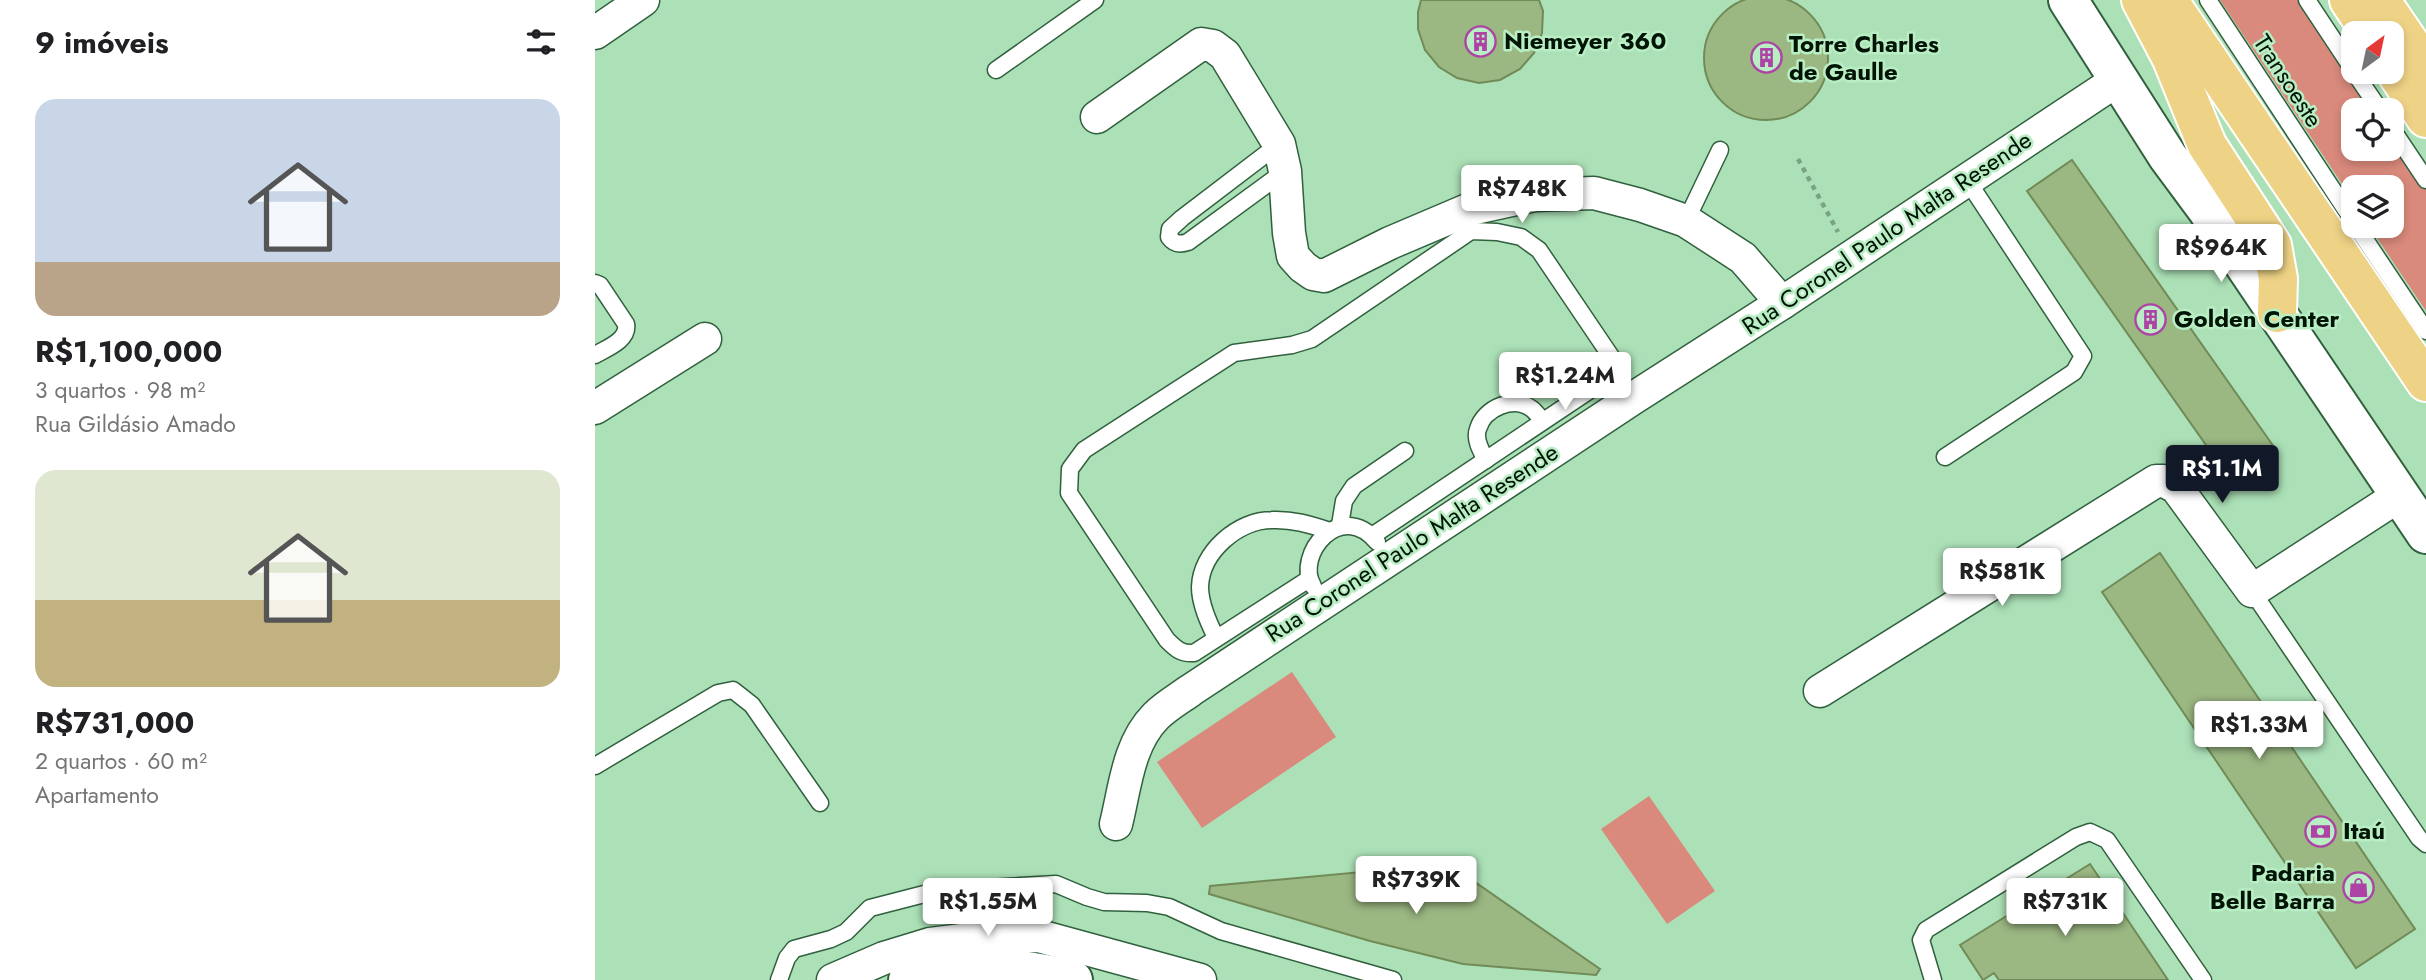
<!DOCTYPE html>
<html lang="pt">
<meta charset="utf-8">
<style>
body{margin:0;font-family:Jost,sans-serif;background:#f6f6f6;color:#202124;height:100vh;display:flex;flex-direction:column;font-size:26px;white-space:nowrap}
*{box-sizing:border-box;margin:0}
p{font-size:23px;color:#757577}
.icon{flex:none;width:38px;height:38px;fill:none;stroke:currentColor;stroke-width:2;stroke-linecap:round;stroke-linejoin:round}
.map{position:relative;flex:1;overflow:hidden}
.details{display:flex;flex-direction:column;background:#fff;width:595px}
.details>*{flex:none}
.needle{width:46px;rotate:33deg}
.controls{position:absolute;left:1746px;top:21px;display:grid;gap:14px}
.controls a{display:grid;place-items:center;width:63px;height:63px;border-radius:14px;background:#fff;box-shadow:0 4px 10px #0003;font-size:35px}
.price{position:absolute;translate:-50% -60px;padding:0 16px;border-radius:7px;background:#fff;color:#222;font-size:23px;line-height:46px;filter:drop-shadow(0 2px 4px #0008)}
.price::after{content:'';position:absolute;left:50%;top:42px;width:21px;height:16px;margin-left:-10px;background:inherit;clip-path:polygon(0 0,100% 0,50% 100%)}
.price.current{background:#111827;color:#fff}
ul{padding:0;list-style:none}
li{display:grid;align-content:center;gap:14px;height:371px;padding:0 35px}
li span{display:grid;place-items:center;height:217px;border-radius:21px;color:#555}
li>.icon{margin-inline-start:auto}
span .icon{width:126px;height:126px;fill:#fffc;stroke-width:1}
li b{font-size:30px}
h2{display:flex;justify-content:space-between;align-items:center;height:84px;padding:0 35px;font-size:30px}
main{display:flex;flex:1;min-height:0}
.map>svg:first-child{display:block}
.green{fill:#d98a7c}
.building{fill:#9bb782;stroke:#718b58;stroke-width:2}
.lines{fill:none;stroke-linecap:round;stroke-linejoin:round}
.service-casing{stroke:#30603d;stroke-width:19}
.minor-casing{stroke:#30603d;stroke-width:35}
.tertiary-casing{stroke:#30603d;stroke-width:42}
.secondary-casing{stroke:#30603d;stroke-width:42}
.trunk-casing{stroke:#fff;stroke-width:42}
.path{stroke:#79a382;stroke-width:4.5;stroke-dasharray:5 5;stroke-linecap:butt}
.service{stroke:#fff;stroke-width:16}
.minor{stroke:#fff;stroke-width:32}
.tertiary{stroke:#fff;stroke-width:38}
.secondary{stroke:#fff;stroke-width:38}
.trunk{stroke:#eed386;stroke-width:38}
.labels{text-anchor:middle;stroke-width:5;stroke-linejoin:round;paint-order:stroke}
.poi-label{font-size:24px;font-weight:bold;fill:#021406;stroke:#b9eec4;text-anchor:start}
.street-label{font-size:24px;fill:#021406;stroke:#b9eec4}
</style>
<main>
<section class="details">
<h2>9 imóveis<svg class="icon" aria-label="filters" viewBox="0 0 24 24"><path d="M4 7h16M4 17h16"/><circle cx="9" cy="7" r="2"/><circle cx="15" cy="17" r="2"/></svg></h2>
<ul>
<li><span style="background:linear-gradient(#c9d6e8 75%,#b9a48a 0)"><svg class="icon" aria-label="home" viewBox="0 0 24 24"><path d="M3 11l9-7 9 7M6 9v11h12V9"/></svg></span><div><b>R$1,100,000</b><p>3 quartos · 98 m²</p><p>Rua Gildásio Amado</p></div></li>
<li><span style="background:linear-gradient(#dfe7d0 60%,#c2b280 0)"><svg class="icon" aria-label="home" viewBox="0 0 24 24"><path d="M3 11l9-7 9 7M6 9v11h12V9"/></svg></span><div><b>R$731,000</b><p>2 quartos · 60 m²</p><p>Apartamento</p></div></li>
</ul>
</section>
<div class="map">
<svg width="1831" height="980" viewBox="0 0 1831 980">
<rect width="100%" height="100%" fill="#ace1b7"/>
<g class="green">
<polygon points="1625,0 1708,0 1780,110 1759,110 1759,149 1797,149 1797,136 1831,187 1831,311 1774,226 1797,226 1797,187 1759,187 1759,202"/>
<polygon points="697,672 741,737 607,828 562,762"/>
<polygon points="1054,796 1120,891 1072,924 1006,829"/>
</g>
<g class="building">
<circle cx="1171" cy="58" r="62"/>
<polygon points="826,0 944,0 948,11 947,33 939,53 925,69 905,80 884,83 862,78 844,67 830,50 823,29 823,12"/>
<polygon points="1477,160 1679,447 1635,479 1432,191"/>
<polygon points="1565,553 1820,929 1761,968 1507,592"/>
<polygon points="1495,864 1573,980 1404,980 1399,973 1388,980 1365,945"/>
<polygon points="843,865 864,871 1005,969 1001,975 868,964 775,941 614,894 615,886"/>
</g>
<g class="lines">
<defs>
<g id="service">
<polyline points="1613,0 1759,222"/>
<polyline points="1712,0 1759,71"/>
<polyline points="401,70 500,0"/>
<polyline points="1759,72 1785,110"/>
<polyline points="1797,129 1831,180"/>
<path d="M 684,144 L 587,218 L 575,229 L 574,237 C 579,244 584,245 593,242 L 690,171"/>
<polyline points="1091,221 1125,150"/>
<polyline points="1761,226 1831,331"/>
<path d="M 0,283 L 5,285 L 31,324 C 34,340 12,348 0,355"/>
<polyline points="1350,457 1479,372 1488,356 1372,180"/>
<path d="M 891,460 C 886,451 879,439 883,429 C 889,408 919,395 937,409 C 941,412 944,417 948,421"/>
<polyline points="745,525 749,501 759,486 810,451"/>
<path d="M 714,579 L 599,653 C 586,654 581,649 572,640 L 474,493 L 475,469 L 489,450 L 639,353 L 697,345 L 717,339 L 876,231 L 902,232 L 926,237 L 944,250 L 1017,358 L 1018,370 L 1007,382 L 777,536"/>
<path d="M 718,586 C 699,555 746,498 782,542"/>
<polyline points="1657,591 1824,838 1831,844"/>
<path d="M 621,638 C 614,623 605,604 605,587 C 606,552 643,520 677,520 C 698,519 716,525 735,531"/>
<polyline points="0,766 123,693 138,690 157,705 225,803"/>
<polyline points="184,980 192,958 199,949 236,939 251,932 275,908 341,891 461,884 492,897 509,902 552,903 574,907 626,931 798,980"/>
<polyline points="1338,980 1326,940 1331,930 1481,837 1495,832 1512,840 1608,980"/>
</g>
<g id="minor">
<polyline points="0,33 48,0"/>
<polyline points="502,117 606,44 618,46 630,55 684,144 690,171 694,233 698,256 708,267 718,274 729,276 795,243 875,209 940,195 999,193 1045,205 1091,221 1148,258 1187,303"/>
<polyline points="0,408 110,339"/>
<polyline points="1225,691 1561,481 1569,481 1581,487 1657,591 1805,495"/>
<path d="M 521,824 C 530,788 533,744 561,716 C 571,706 585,698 596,690 L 1037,399 L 1187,303 L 1524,79"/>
<polyline points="238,980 289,958 335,944 391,937 444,936 605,980"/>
</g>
<path id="tertiary" d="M 313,980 C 368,959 423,967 478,980"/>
<polyline id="secondary" points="1473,0 1573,157 1613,211 1831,534"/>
<g id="trunk">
<polyline points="1546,0 1577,59 1612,145 1677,245 1683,279 1682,313"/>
<polyline points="1573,0 1831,382"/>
<polyline points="1754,0 1776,33"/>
<polyline points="1785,0 1831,67"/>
<polyline points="1797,66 1831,118"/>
</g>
</defs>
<use href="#service" class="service-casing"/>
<use href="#minor" class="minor-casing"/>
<use href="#tertiary" class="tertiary-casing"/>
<use href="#secondary" class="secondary-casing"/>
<use href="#trunk" class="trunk-casing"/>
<polyline class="path" points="1203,159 1243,232"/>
<use href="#service" class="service"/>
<use href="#minor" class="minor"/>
<use href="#tertiary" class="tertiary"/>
<use href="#secondary" class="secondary"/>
<use href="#trunk" class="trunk"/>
</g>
<defs>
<symbol id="building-ring" viewBox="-11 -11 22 22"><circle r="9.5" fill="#b9eec4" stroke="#ad44a5" stroke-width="1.5"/><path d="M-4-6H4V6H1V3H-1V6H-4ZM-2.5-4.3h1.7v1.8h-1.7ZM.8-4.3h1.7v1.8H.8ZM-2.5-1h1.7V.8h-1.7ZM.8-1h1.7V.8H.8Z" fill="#ad44a5"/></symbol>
<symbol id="bank-ring" viewBox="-11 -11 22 22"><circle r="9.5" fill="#b9eec4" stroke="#ad44a5" stroke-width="1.5"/><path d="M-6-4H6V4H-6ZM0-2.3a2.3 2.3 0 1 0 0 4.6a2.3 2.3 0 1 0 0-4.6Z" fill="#ad44a5"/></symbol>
<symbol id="shop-ring" viewBox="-11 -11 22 22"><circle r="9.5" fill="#b9eec4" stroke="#ad44a5" stroke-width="1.5"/><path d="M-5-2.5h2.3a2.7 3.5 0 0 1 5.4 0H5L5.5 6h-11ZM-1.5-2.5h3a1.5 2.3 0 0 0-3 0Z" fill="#ad44a5"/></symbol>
</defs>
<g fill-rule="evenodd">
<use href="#building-ring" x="868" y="24" width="35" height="35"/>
<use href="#building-ring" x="1154" y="40" width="35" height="35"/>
<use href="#building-ring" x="1538" y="302" width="35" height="35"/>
<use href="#bank-ring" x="1708" y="814" width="35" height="35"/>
<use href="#shop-ring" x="1746" y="870" width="35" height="35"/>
</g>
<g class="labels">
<g class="poi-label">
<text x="909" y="49">Niemeyer 360</text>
<text x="1194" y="52">Torre Charles<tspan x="1194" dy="28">de Gaulle</tspan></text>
<text x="1579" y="327">Golden Center</text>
<text x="1748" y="839">Itaú</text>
<text x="1740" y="881" text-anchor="end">Padaria<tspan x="1740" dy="28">Belle Barra</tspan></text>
</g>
<g class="street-label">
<text transform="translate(1693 81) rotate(57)" y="8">Transoeste</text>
<text transform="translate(1292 233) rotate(-34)" y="8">Rua Coronel Paulo Malta Resende</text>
<text transform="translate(817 543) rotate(-33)" y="8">Rua Coronel Paulo Malta Resende</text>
</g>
</g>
</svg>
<div class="controls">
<a><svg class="needle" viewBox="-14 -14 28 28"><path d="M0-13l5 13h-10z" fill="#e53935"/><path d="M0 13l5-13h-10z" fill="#757577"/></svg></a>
<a><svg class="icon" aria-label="locate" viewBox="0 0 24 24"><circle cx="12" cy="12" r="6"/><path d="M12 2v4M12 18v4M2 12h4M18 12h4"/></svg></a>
<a><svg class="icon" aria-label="layers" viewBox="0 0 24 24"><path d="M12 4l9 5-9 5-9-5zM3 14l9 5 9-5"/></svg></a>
</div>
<b class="price" style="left:927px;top:225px">R$748K</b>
<b class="price" style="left:1626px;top:284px">R$964K</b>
<b class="price" style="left:970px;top:412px">R$1.24M</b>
<b class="price current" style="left:1627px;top:505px">R$1.1M</b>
<b class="price" style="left:1407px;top:608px">R$581K</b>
<b class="price" style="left:1664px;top:761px">R$1.33M</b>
<b class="price" style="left:821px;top:916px">R$739K</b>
<b class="price" style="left:393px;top:938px">R$1.55M</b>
<b class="price" style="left:1470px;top:938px">R$731K</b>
</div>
</main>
